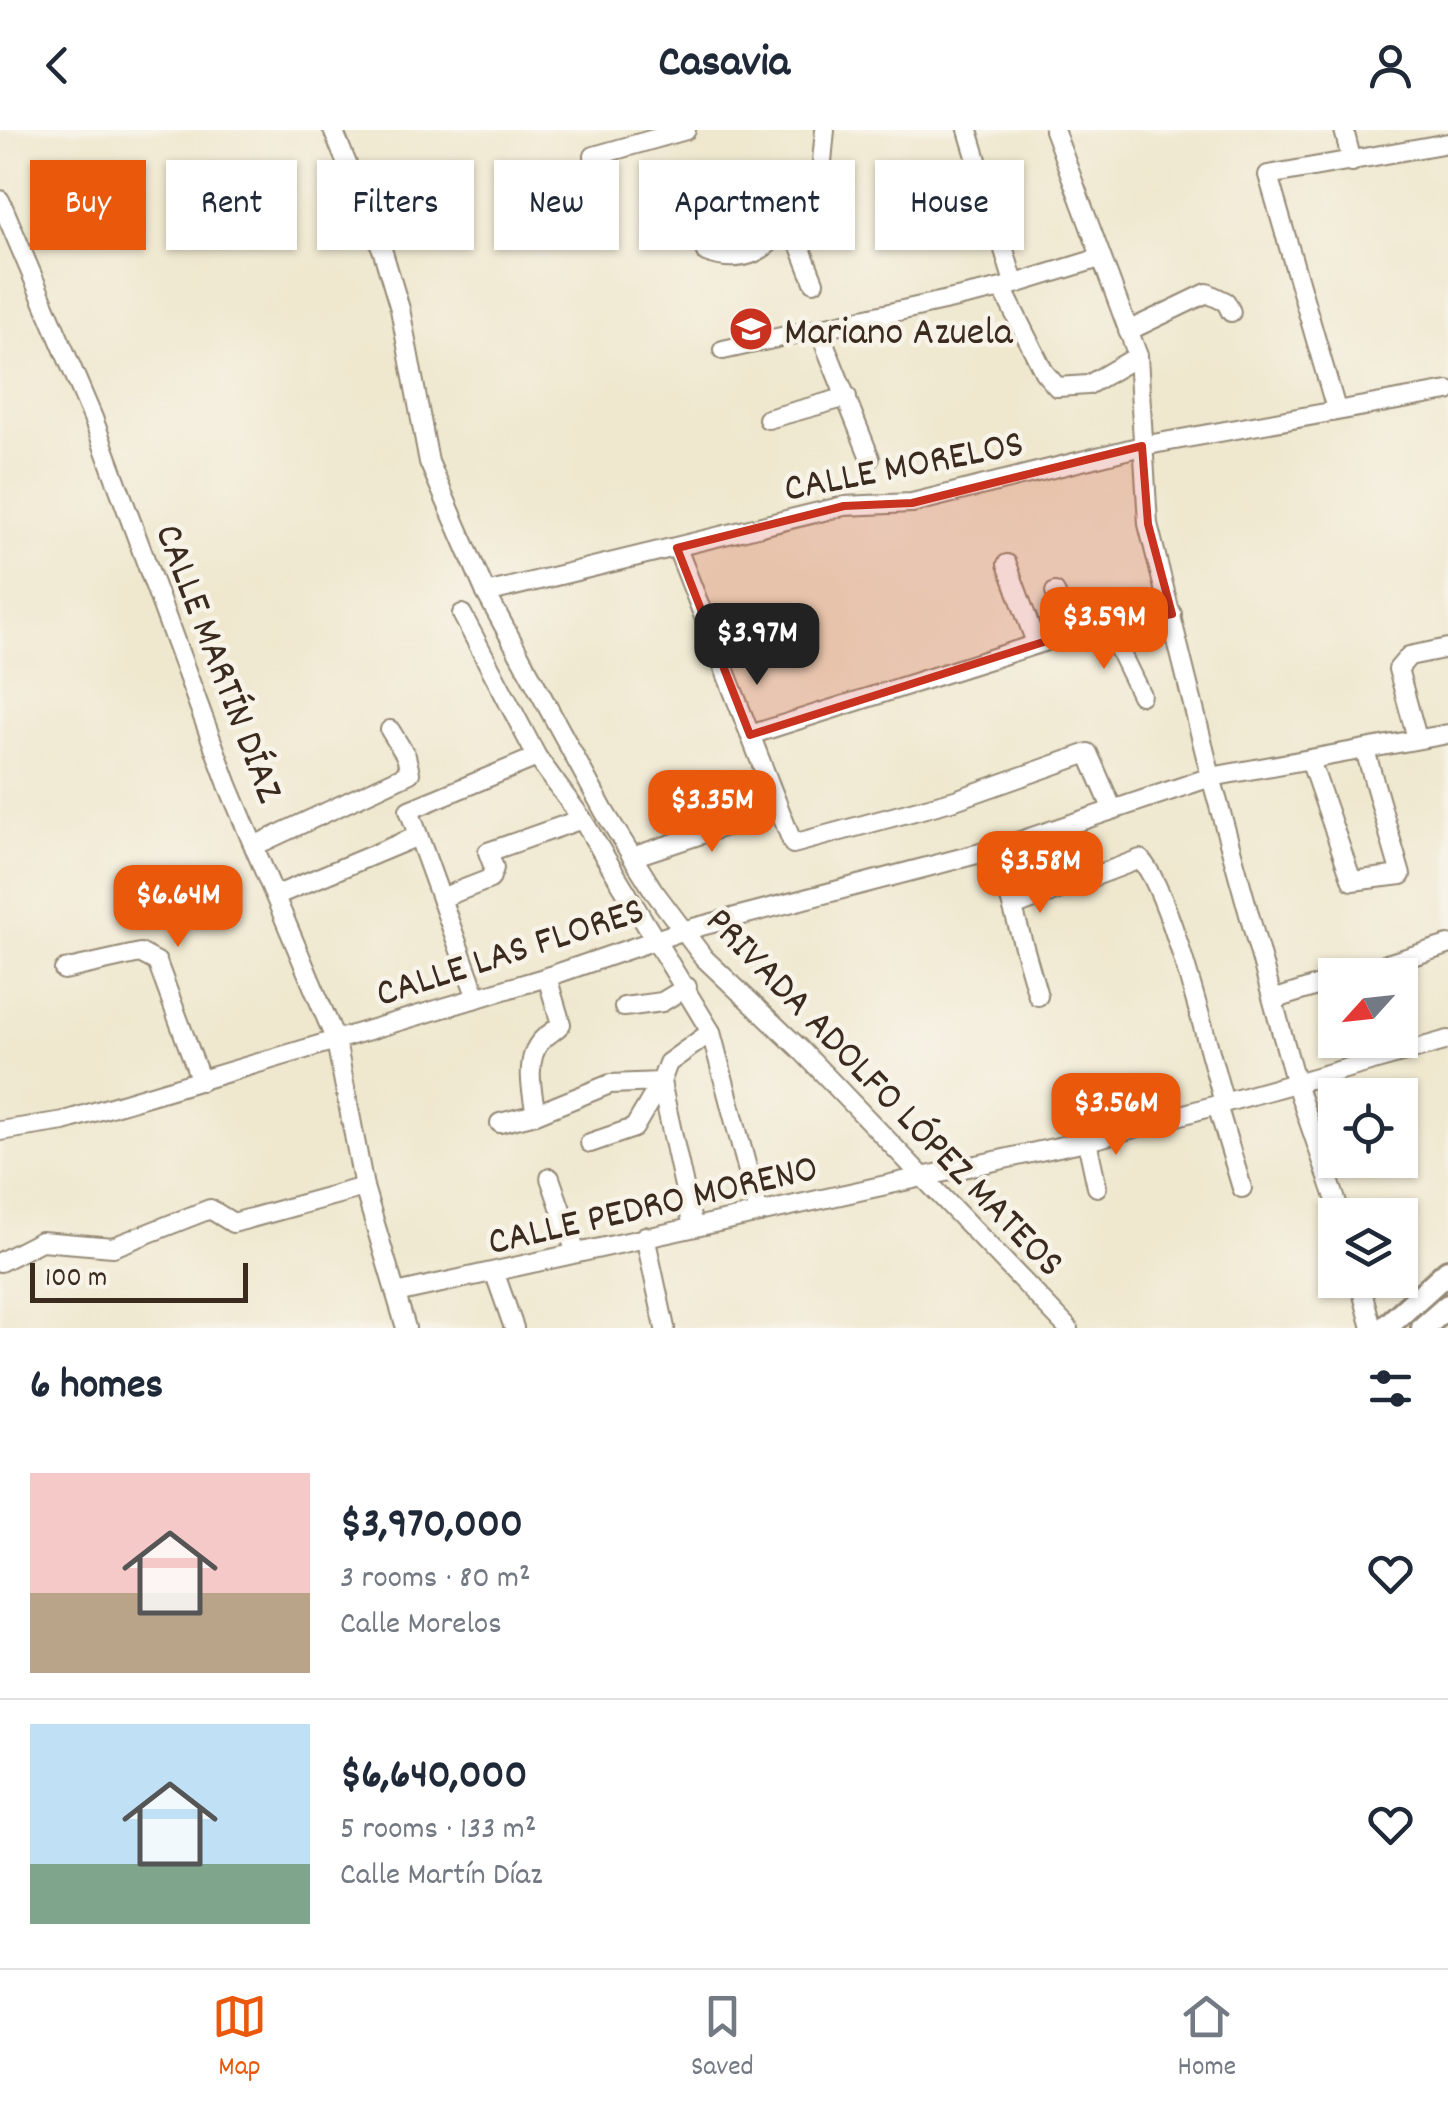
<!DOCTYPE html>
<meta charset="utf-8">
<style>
body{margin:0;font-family:Dekko,sans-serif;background:#f6f6f7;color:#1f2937;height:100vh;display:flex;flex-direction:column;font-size:38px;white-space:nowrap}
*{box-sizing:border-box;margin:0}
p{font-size:32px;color:#747a83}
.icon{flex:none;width:55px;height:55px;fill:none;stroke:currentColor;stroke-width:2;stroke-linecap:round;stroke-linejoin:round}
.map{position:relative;height:1198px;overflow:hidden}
.details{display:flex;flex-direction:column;background:#fff;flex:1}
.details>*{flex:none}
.hud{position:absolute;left:30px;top:30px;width:1390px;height:90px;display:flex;gap:20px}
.needle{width:65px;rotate:243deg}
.controls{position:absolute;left:1318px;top:828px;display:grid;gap:20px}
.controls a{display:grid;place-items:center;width:100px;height:100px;border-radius:0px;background:#fff;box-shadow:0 2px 8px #0004;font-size:50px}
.scale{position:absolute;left:30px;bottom:25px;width:218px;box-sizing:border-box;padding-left:10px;border:5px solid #3b2a1e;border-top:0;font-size:28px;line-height:35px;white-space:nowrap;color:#3b2a1e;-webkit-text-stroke:8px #f7f3e8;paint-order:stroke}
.price{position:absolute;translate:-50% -85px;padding:0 22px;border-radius:20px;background:#ea580c;color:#fff;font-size:32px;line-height:65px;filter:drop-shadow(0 2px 5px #0008)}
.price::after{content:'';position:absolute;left:50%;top:60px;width:30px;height:22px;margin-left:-15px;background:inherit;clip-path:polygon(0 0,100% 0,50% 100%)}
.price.current{background:#222;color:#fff}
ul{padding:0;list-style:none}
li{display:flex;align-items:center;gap:30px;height:250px;padding:0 30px}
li+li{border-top:2px solid #e0e1e3}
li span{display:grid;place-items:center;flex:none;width:280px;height:200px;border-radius:0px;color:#555}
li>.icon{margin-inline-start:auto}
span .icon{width:120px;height:120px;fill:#fffc;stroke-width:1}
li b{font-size:42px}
h2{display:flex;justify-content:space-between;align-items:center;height:120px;padding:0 30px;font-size:42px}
.pill{padding:0 35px;border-radius:0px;background:#fff;box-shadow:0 2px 8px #0004;font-size:35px;line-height:90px}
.pill.current{background:#ea580c;color:#fff}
header{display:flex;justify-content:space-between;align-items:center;height:130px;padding:0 30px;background:#fff;font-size:45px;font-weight:800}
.tabs{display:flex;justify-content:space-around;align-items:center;height:140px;border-top:2px solid #e0e1e3;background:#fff;font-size:28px;color:#747a83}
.tabs a{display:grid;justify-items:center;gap:5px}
.tabs .current{color:#ea580c}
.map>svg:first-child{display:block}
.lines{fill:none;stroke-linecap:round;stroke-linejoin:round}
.minor-casing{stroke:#958976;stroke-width:22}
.major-casing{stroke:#958976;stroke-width:28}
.minor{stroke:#fff;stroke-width:18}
.major{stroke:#fff;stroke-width:22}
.marked{fill:#c8321e;fill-opacity:0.2;stroke:#c8321e;stroke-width:8;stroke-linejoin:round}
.labels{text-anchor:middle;stroke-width:9;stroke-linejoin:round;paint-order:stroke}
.poi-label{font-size:40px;fill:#3b2a1e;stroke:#f7f3e8;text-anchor:start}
.street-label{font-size:40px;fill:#3b2a1e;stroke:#f7f3e8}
</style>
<header><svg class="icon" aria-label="back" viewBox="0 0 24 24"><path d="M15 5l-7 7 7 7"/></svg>Casavia<svg class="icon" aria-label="person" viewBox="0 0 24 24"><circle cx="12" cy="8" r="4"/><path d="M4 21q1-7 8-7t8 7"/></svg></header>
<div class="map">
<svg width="1448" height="1198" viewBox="0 0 1448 1198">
<rect width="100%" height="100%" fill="#f7f3e8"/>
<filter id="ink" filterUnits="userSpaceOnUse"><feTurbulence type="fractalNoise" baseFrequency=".01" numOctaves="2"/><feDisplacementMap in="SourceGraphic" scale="20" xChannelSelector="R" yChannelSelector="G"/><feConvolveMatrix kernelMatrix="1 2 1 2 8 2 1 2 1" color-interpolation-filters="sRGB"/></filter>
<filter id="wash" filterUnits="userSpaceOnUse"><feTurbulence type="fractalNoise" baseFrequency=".0048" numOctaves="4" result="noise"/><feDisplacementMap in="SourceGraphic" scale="40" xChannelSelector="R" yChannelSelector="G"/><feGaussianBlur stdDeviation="2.25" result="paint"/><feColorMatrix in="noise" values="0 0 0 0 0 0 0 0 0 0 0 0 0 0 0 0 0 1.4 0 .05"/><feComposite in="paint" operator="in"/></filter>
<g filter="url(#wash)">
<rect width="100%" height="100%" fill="#efe8cf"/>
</g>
<g filter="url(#ink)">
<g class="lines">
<defs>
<g id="minor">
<polyline points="333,0 382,119 400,179 429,332 486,463 604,681 653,760 704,828 799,918 1068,1198"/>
<polyline points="968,0 1014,153"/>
<polyline points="1054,0 1138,226 1148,394 1211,647 1296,954 1341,1085"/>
<polyline points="1344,0 1352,32"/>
<polyline points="594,26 686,0"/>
<polyline points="0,70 93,288 228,655 336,911 364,1057 406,1198"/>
<path d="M 698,99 L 706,122 C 742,136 773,121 788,86"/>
<polyline points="814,152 788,86 820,53 825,0"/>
<polyline points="1002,158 1044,242 1057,257 1088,255 1138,226"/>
<polyline points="819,200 870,328"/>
<polyline points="1128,201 1207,163 1226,172 1231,182"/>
<polyline points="723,220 1002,158 1100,128"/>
<polyline points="1336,279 1268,45 1448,13"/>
<polyline points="768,289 847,267"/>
<polyline points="677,418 793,714 955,670 1088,623 1112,678"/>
<polyline points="1007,434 1036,513"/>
<polyline points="1055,462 1072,503"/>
<polyline points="486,463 844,376 912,373 1142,316 1448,261"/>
<polyline points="462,484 537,627 582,689 711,902 759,1083"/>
<polyline points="1109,499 1141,565"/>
<polyline points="750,605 1072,503 1172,484"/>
<polyline points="1417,608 1398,539 1409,526 1448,518"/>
<polyline points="1310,630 1352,751 1401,745 1365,620"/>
<polyline points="254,716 410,643 406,626 390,600"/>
<polyline points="996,719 1038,866"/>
<polyline points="632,727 778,679"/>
<polyline points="277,765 418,706"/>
<polyline points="441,768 490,749 494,738 488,722 582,689"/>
<path d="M 1013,777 L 1140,729 C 1170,758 1209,923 1224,972"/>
<polyline points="64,840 140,823 157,832 201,951"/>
<polyline points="1351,845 1448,815"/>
<polyline points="477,868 409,680 537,627"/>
<polyline points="1276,869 1335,850"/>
<polyline points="624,877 662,872 687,857"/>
<polyline points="661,952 693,1097"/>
<polyline points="1121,967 1130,999"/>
<polyline points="1217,975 1242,1058"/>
<polyline points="536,984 610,954 661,952 668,933 711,902"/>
<path d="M 500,993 L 536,984 C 532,963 524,928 542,910 C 548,904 555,901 561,894 L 547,847"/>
<polyline points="0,1001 64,991 547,847 682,801 996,719 1211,647 1448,604"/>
<polyline points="1087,1011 1097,1057"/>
<polyline points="590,1013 634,998 661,952"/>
<polyline points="550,1048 576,1123"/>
<polyline points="645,1106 665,1198"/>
<polyline points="0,1132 41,1111 113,1117 210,1079 233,1093 364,1057"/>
<polyline points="495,1144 514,1198"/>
<polyline points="1359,1150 1372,1198"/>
<polyline points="396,1163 1099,1008 1448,910"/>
</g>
<g id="major">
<polyline points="1385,1198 1448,1141"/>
<polyline points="1423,1198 1448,1176"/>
</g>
</defs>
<use href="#minor" class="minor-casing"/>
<use href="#major" class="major-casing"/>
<use href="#minor" class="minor"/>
<use href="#major" class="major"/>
</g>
</g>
<path class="marked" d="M 1142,316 L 1148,394 L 1172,484 L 1072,503 L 750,605 L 677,418 L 844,376 L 912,373 Z"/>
<defs>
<symbol id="school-disc" viewBox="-11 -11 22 22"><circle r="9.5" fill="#c8321e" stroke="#f7f3e8"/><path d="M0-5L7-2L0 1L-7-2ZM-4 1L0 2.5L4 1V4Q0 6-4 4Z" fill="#fff"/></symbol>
</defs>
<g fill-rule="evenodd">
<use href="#school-disc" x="726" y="174" width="50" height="50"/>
</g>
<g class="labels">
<g class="poi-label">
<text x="784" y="213">Mariano Azuela</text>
</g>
<g class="street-label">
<text transform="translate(903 333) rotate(-11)" y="14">CALLE MORELOS</text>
<text transform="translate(222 532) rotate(69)" y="14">CALLE MARTÍN DÍAZ</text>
<text transform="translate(509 819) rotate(-18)" y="14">CALLE LAS FLORES</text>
<text transform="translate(887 960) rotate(46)" y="14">PRIVADA ADOLFO LÓPEZ MATEOS</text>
<text transform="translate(652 1072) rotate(-13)" y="14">CALLE PEDRO MORENO</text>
</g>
</g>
</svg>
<div class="controls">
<a><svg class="needle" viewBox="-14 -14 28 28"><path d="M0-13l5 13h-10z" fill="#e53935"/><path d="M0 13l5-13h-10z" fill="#747a83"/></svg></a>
<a><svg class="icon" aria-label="locate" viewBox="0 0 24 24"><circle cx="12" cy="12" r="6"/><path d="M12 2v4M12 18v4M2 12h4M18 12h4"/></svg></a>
<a><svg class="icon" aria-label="layers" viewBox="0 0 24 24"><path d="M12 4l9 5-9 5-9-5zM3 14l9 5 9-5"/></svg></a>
</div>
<div class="scale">100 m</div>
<b class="price" style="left:1104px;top:542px">$3.59M</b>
<b class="price current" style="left:757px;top:558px">$3.97M</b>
<b class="price" style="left:712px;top:725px">$3.35M</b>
<b class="price" style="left:1040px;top:786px">$3.58M</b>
<b class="price" style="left:178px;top:820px">$6.64M</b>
<b class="price" style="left:1116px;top:1028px">$3.56M</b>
<div class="hud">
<a class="pill current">Buy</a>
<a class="pill">Rent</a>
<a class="pill">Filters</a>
<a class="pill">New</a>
<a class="pill">Apartment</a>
<a class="pill">House</a>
</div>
</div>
<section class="details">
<h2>6 homes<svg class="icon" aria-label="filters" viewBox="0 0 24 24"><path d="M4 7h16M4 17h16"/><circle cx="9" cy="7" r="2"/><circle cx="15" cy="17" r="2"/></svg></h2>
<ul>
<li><span style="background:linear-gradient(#f6c9c9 60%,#b9a48a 0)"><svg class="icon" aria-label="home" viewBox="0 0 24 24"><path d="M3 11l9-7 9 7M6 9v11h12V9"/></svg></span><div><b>$3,970,000</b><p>3 rooms · 80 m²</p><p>Calle Morelos</p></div><svg class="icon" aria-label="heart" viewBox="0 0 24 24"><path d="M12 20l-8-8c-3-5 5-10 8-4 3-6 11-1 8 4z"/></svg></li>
<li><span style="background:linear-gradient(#bfe0f5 70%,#7fa58c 0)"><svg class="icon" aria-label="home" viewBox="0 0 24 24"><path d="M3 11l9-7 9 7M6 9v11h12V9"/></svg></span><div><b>$6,640,000</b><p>5 rooms · 133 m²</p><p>Calle Martín Díaz</p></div><svg class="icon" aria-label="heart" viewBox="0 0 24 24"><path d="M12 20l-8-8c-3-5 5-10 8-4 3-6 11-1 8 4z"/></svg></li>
</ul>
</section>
<nav class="tabs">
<a class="current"><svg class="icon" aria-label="map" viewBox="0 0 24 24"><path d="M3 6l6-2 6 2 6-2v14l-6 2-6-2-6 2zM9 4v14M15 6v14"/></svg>Map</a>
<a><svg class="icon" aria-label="saved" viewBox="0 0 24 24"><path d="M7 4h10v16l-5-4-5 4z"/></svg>Saved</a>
<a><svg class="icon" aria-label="home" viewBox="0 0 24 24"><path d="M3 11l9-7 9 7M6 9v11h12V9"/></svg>Home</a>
</nav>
